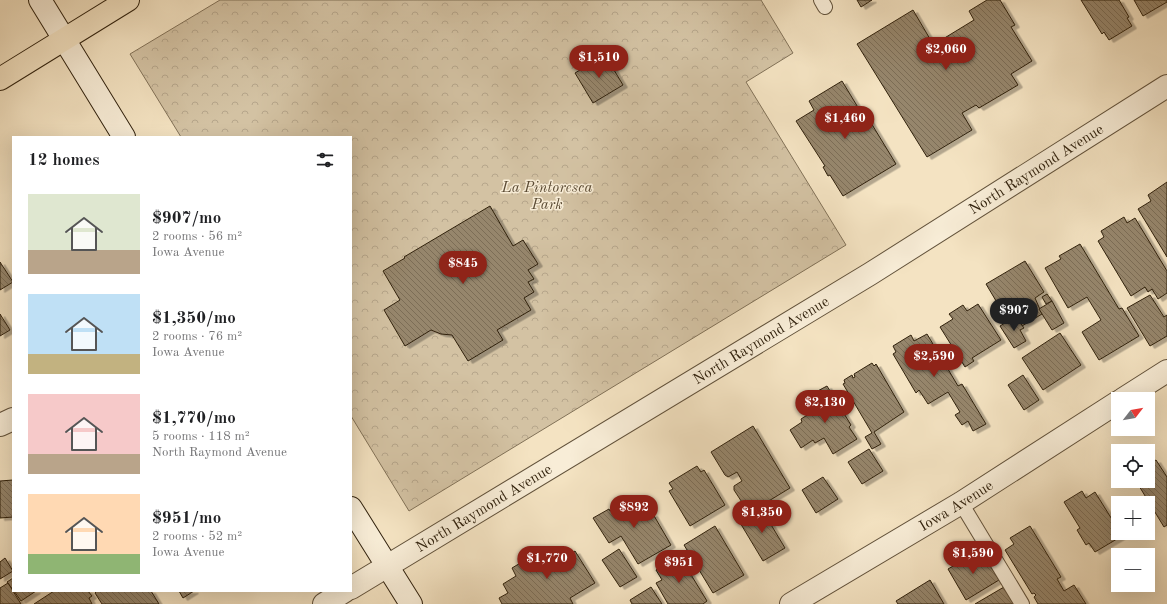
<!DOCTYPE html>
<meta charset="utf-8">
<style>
body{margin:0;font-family:"Old Standard TT",serif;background:#f2f2f2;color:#202124;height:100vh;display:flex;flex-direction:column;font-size:15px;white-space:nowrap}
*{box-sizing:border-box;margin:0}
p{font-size:13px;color:#757577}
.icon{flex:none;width:22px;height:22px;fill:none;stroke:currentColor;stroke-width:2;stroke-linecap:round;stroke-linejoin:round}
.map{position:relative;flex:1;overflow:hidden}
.side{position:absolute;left:12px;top:136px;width:340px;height:456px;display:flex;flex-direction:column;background:#fff;border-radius:0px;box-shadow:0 4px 16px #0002}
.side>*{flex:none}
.needle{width:26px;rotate:59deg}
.tools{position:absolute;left:1111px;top:392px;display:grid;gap:8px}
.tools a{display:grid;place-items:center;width:44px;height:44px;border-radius:0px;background:#fff;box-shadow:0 4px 16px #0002;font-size:20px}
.price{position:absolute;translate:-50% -34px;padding:0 9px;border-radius:14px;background:#8f2418;color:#fff;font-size:13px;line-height:26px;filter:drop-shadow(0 1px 2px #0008)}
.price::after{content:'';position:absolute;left:50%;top:24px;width:12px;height:9px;margin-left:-6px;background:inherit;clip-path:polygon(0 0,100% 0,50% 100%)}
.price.active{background:#222;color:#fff}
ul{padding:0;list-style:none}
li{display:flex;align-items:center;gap:12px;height:100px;padding:0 16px}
li span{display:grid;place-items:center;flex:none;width:112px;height:80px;border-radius:0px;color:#555}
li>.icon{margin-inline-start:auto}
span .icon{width:48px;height:48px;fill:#fffc;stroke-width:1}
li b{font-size:17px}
h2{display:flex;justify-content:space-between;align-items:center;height:48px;padding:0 16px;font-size:17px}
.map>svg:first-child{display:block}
.park{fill:url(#park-crowns);stroke:#827258}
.building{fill:url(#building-back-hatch);stroke:#31220e;filter:url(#shadow)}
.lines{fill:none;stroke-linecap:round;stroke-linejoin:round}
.service-casing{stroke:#62523b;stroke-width:16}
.minor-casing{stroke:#62523b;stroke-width:24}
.tertiary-casing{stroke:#62523b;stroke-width:24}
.secondary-casing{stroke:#31220e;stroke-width:24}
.primary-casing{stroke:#31220e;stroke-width:24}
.service{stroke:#f8edd7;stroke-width:14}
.minor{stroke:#f8edd7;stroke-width:22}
.tertiary{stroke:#f8edd7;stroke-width:22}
.secondary{stroke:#f8edd7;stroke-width:22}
.primary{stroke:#f4e3c2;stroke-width:22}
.labels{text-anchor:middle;stroke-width:3;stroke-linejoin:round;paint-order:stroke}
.street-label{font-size:15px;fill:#31220e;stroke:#f8edd7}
.park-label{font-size:15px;font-style:italic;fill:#5a4a33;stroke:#f8edd7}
</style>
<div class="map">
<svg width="1167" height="604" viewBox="0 0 1167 604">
<defs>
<pattern id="park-crowns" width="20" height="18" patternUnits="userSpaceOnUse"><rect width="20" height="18" fill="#d3c2a3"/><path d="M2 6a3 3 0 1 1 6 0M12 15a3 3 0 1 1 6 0" fill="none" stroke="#b6a68b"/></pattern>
<pattern id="building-back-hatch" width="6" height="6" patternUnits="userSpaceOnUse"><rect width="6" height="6" fill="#96866c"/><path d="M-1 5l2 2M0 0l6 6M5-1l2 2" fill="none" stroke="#7b6d57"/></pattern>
<filter id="shadow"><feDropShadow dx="4.5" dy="2.5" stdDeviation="0" flood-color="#0004"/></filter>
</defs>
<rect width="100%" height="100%" fill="#f4e3c2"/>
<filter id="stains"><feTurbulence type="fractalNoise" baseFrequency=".005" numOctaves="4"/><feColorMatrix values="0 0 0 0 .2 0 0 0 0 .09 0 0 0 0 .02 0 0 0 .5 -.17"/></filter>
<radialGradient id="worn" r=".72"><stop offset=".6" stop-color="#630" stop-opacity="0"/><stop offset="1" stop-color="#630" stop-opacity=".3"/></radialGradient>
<polygon class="park" points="220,0 761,0 793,53 746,82 846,245 409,511 351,416 351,137 181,137 130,54"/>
<g class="building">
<polygon points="857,0 872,0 861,7"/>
<polygon points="987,0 1000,0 1015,25 1011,27 1032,61 1011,74 1018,85 979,108 976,105 962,113 972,130 927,157 857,44 913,10 940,56 943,54 945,58 947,57 938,42 974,20 969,11"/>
<polygon points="1081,0 1119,0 1129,17 1127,18 1132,26 1109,40 1104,32 1102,34"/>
<polygon points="1134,0 1167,0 1167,2 1143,16"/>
<polygon points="605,55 623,85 593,103 575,73"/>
<polygon points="842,81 862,114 865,113 896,164 843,196 830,175 828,176 823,167 825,166 796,121 814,110 809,101"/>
<polygon points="1167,182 1167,257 1138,209 1151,201 1148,195"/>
<polygon points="490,206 513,246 523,240 538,264 528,270 534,279 528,282 534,292 524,298 531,310 497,330 503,340 468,361 452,335 441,334 431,330 405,346 384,310 400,300 383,271 405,258 404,257"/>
<polygon points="1124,217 1127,223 1135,218 1167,271 1167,293 1158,299 1152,289 1148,292 1145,287 1131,296 1098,241 1104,237 1101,231"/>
<polygon points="1080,244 1119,309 1122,308 1139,336 1099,360 1082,332 1101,320 1087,297 1068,308 1045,268 1061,259 1059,256"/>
<polygon points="1025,261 1044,292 1035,298 1042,314 1022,326 1015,313 1010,316 1008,314 1005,316 986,284"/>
<polygon points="0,262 13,282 0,290"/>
<polygon points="1047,294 1052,301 1046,304 1042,297"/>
<polygon points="1150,295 1164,317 1167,315 1167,336 1150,346 1127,308"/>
<polygon points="1052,301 1064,323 1052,330 1039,309"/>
<polygon points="978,304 1001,340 972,358 974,361 965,367 940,327 953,319 949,314 963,305 967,311"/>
<polygon points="0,314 10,330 0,336"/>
<polygon points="1013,318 1014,320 1017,318 1024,328 1020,330 1026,341 1014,348 1000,326"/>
<polygon points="1060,333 1081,365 1043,390 1022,358"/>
<polygon points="927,334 958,386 962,384 986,424 973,431 968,421 962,425 955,415 960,412 948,392 928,404 919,390 916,393 893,354 896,352 893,346 911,335 914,341"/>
<polygon points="872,363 874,366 876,364 904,412 874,432 881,444 872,449 865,437 872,433 843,384 845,383 844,380 852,375 853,378 855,377 854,374"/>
<polygon points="1023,375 1039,400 1024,410 1008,385"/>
<polygon points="827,386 851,425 849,427 857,439 833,454 824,438 815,443 813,440 801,448 790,430 802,422 801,419 820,407 812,394"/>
<polygon points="753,426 790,488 749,513 734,490 734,486 742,481 737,472 728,477 725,475 711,452"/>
<polygon points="869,449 883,471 862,484 848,462"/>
<polygon points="1156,460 1167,477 1167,525 1164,527 1136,481 1148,481 1148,465"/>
<polygon points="697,466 701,472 704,470 725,505 690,526 669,491 673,489 669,483"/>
<polygon points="823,477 838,499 816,513 802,490"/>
<polygon points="13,480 13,517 0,518 0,481"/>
<polygon points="1082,491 1086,498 1095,492 1118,529 1118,533 1122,536 1095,552 1089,543 1086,545 1077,530 1080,528 1064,502"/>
<polygon points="639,496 650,515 653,514 671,545 638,564 621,536 609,543 593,518 609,509 610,511 618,507 619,508"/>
<polygon points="761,508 785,548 763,561 739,521"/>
<polygon points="715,526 744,575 713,593 684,545"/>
<polygon points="1030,526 1061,577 1057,579 1064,591 1074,585 1086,604 1038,604 1034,597 1036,595 1034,593 1032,594 1005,550 1014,544 1010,538"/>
<polygon points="561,548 566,557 575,551 595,583 570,598 573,604 502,604 499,598 508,593 503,584 516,576 512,568 537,553 541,560"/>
<polygon points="619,549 637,577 620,587 602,560"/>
<polygon points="981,550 999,580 966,600 948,569"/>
<polygon points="679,555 707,601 703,604 668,604 656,583 662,580 656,570"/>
<polygon points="5,558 13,571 0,579 0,562"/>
<polygon points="13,578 13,590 7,582"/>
<polygon points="930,580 944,604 898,604 896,601"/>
<polygon points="8,583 13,591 21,604 0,604 0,588"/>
<polygon points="651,587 662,604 632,604 630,600"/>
<polygon points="1004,587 1014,604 975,604"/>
<polygon points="14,591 36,591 21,601"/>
<polygon points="54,591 88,591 92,596 89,598 92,604 34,604"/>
<polygon points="151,591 159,604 102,604 95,593 97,591"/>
<polygon points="179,591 194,591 183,598"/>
</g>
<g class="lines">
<defs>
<g id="service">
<polyline points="821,0 825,7"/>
<polyline points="961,503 1022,604"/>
</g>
<g id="minor">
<polyline points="1123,399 1167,371"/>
<polyline points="0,425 13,419"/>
<path id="s1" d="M 791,604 L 961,503 L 1118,402"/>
</g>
<g id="tertiary">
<path id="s2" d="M 351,588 L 870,274 L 1167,86"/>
<polyline points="324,604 345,591"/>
</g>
<g id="secondary">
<polyline points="40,0 124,137"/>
<polyline points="351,508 411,604"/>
</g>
<polyline id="primary" points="0,79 128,0"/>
</defs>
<use href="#service" class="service-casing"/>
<use href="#minor" class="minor-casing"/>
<use href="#tertiary" class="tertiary-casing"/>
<use href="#secondary" class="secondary-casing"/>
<use href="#primary" class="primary-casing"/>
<use href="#service" class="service"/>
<use href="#minor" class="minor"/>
<use href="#tertiary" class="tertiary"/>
<use href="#secondary" class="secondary"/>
<use href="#primary" class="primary"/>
</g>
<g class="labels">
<g class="street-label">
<text dy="5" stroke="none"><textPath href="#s2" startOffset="803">North Raymond Avenue</textPath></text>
<text dy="5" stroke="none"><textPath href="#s2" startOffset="479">North Raymond Avenue</textPath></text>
<text dy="5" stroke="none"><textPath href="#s1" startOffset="192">Iowa Avenue</textPath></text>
<text dy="5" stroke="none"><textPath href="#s2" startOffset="155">North Raymond Avenue</textPath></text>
</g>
<g class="park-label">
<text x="547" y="192">La Pintoresca<tspan x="547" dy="17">Park</tspan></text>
</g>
</g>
<rect width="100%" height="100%" filter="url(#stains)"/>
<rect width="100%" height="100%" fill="url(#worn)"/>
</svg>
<div class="tools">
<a><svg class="needle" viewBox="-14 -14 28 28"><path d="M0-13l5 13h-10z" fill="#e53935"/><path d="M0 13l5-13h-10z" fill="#757577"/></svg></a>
<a><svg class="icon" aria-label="locate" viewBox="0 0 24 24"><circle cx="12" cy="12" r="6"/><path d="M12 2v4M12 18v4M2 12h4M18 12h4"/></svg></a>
<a>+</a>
<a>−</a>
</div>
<b class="price" style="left:946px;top:71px">$2,060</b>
<b class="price" style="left:599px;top:79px">$1,510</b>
<b class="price" style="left:845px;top:140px">$1,460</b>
<b class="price" style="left:463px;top:285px">$845</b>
<b class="price active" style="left:1014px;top:332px">$907</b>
<b class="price" style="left:934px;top:378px">$2,590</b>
<b class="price" style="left:825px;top:424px">$2,130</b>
<b class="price" style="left:634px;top:529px">$892</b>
<b class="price" style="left:762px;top:534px">$1,350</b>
<b class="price" style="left:973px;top:575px">$1,590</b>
<b class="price" style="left:547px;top:580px">$1,770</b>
<b class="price" style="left:679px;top:584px">$951</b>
<section class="side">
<h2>12 homes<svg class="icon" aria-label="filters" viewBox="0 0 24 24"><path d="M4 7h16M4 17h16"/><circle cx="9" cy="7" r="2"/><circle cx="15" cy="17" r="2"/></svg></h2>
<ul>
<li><span style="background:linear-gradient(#dfe7d0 70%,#b9a48a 0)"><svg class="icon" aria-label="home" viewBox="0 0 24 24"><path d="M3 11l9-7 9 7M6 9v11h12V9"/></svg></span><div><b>$907/mo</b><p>2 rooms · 56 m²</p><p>Iowa Avenue</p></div></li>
<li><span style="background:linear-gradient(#bfe0f5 75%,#c2b280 0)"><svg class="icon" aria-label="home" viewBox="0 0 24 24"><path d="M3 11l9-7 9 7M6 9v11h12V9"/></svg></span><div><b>$1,350/mo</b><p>2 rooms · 76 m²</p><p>Iowa Avenue</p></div></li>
<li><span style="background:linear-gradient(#f6c9c9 75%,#b9a48a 0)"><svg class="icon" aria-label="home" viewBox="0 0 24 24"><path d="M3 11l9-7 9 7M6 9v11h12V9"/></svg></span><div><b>$1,770/mo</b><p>5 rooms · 118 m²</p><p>North Raymond Avenue</p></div></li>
<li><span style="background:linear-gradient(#ffd9b3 75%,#8fb573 0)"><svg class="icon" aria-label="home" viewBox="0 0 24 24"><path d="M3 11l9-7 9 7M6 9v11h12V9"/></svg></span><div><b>$951/mo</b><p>2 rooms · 52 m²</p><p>Iowa Avenue</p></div></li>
</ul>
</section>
</div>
